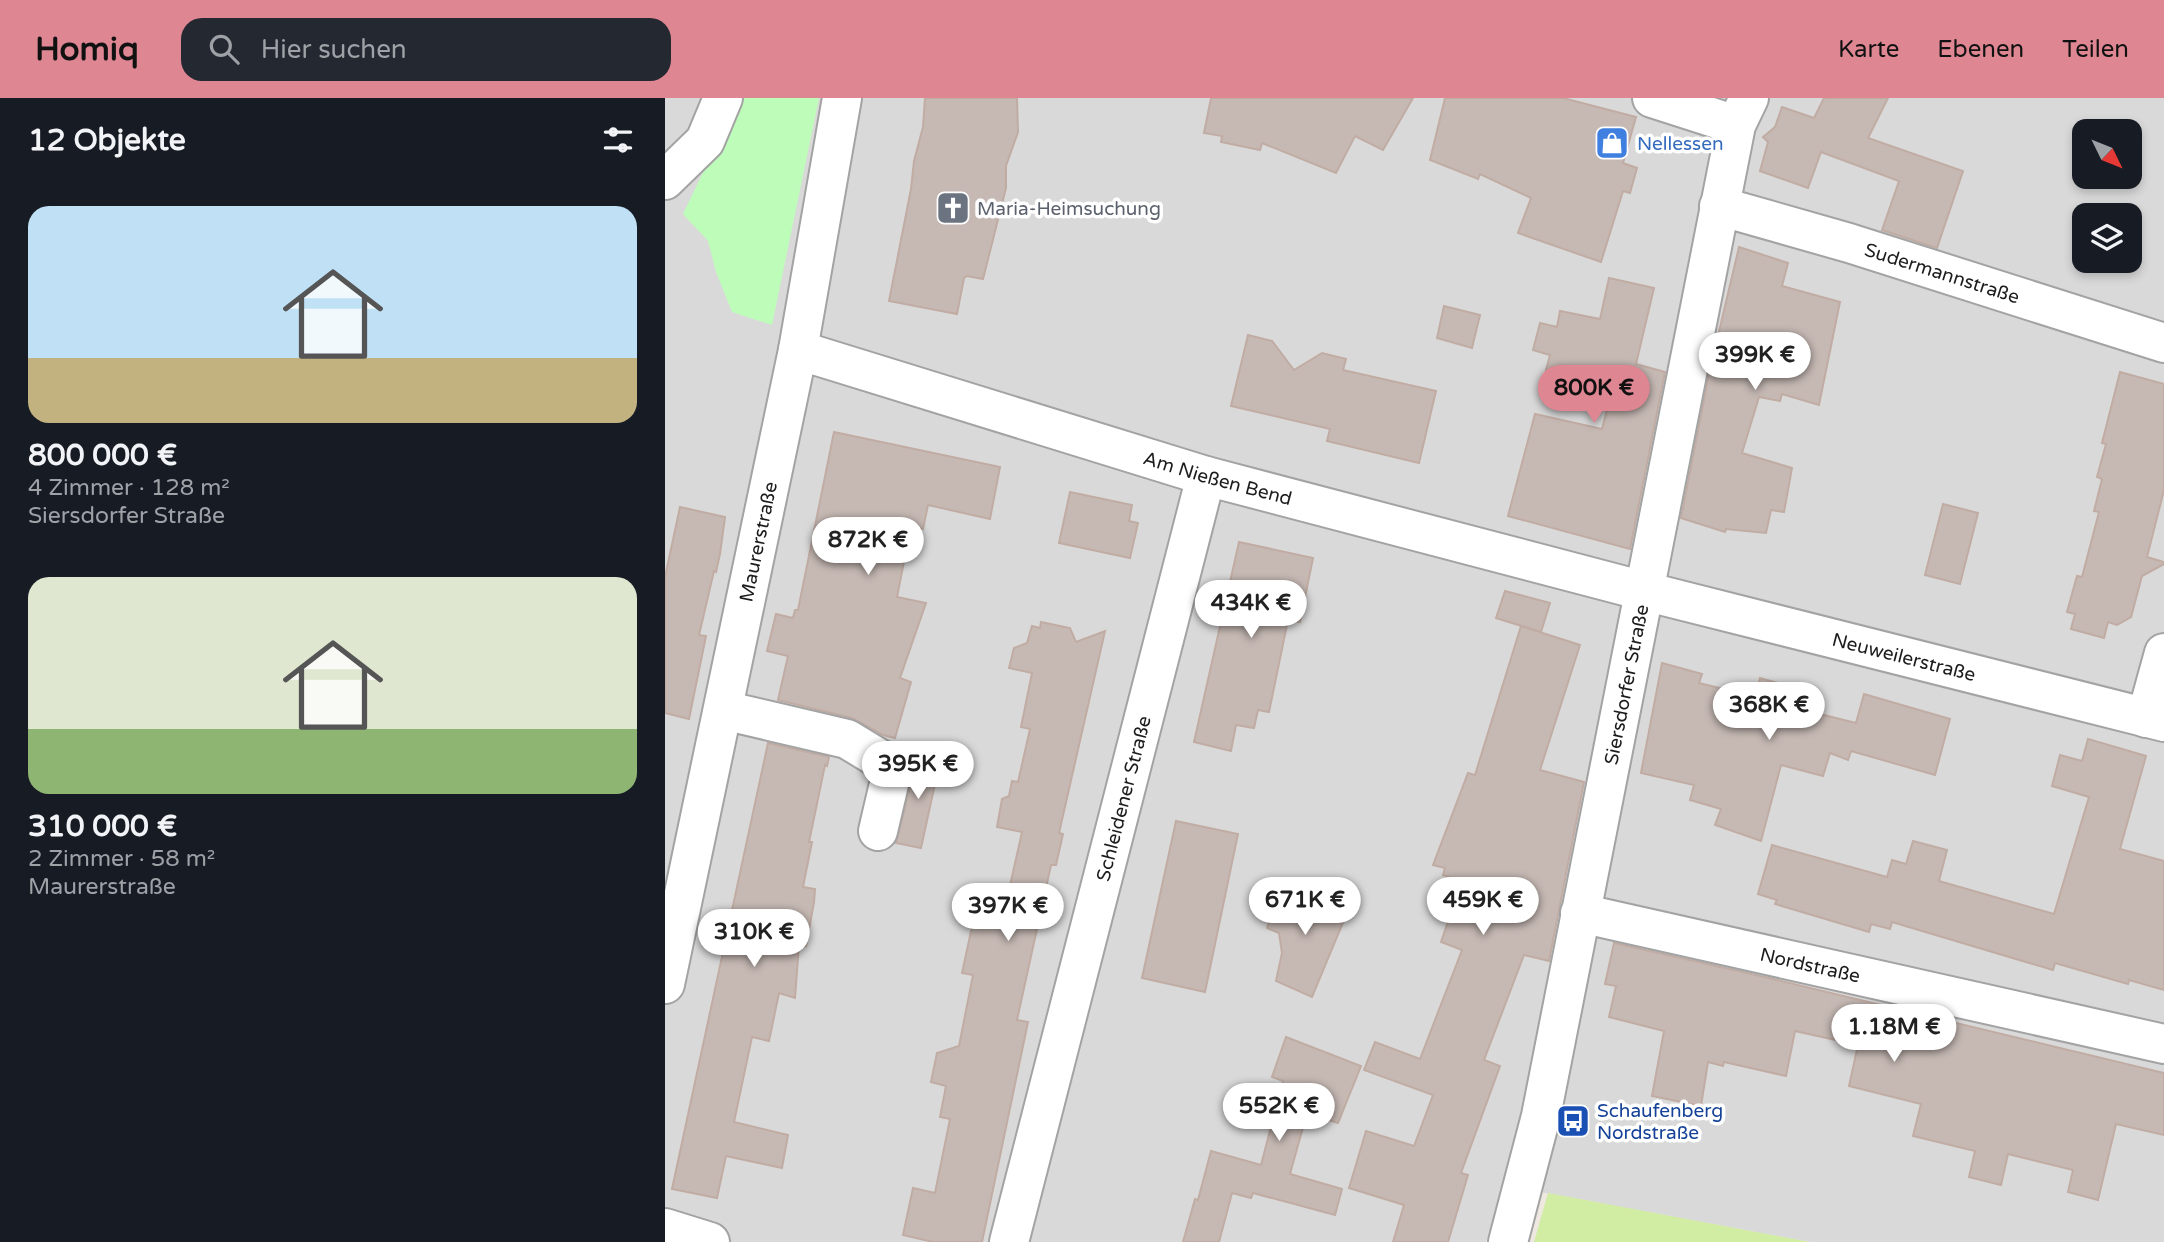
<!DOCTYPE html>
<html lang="de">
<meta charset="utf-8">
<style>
body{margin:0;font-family:"Varela Round",sans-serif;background:#242831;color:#f1f3f6;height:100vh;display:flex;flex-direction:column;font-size:26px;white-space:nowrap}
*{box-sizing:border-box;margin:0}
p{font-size:23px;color:#9ea1a6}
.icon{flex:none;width:38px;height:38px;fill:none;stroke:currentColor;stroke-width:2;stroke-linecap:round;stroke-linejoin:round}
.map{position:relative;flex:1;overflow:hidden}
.sheet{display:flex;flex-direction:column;background:#171b24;width:665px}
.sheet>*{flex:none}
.needle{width:46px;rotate:133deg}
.fabs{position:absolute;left:1407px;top:21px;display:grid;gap:14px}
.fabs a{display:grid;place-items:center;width:70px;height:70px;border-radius:14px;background:#171b24;box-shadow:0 4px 10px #0003;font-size:35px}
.price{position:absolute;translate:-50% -60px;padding:0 16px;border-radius:24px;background:#fff;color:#222;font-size:23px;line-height:46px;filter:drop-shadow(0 2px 4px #0008)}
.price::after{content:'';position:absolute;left:50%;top:42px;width:21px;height:16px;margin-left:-10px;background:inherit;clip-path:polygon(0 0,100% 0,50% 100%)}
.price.selected{background:#df8693;color:#111}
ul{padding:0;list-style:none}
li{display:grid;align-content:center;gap:14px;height:371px;padding:0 28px}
li span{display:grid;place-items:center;height:217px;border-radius:21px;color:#555}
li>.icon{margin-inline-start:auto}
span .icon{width:126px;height:126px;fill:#fffc;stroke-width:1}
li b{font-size:30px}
h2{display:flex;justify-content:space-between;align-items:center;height:84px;padding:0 28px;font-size:30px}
header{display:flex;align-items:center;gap:42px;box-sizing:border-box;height:98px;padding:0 35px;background:#df8693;color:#111}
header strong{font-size:33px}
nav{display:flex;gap:38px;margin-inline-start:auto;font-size:24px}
.search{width:490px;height:63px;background:#242831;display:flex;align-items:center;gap:18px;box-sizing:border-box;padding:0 24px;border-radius:21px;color:#9ea1a6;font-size:26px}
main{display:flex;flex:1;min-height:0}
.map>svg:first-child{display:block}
.residential{fill:#dad9d9;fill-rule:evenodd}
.grass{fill:#d1eca3}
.park{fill:#befcba}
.building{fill:#c6b9b4;stroke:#c0aca3;stroke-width:2}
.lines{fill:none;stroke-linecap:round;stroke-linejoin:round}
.minor-casing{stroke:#a3a3a3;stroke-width:42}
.minor{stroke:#fff;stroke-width:38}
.labels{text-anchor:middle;stroke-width:7;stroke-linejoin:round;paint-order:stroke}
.shop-label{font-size:19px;fill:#366cbe;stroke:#fff;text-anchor:start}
.worship-label{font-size:19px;fill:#5b616d;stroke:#fff;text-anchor:start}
.street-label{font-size:19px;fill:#1c1c1c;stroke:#fff}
.transit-label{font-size:19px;fill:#164399;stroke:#fff;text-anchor:start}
</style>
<header>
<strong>Homiq</strong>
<div class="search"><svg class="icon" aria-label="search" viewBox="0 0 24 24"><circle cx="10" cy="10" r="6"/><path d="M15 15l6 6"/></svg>Hier suchen</div>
<nav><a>Karte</a><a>Ebenen</a><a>Teilen</a></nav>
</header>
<main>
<section class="sheet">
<h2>12 Objekte<svg class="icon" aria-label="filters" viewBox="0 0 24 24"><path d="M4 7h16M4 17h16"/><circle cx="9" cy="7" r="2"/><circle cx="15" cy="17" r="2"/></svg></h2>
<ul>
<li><span style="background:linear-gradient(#bfe0f5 70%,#c2b280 0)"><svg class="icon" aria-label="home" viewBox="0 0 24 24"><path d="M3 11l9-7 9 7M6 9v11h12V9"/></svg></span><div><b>800 000 €</b><p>4 Zimmer · 128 m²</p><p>Siersdorfer Straße</p></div></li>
<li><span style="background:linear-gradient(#dfe7d0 70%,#8fb573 0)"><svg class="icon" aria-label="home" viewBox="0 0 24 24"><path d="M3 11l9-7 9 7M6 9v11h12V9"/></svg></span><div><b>310 000 €</b><p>2 Zimmer · 58 m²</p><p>Maurerstraße</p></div></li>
</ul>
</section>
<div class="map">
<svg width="1499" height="1144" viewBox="0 0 1499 1144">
<rect width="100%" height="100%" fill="#eee8e1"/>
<path class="residential" d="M 0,0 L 1499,0 L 1499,1144 L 1145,1144 L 838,1087 L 821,1144 L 0,1144 ZM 1419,33 L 1465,33 L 1465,79 L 1419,79 ZM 1419,117 L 1465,117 L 1465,163 L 1419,163 Z"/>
<polygon class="grass" points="883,1095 1145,1144 869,1144"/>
<polygon class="park" points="74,0 154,0 107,227 67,214 51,174 43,143 18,116"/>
<g class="building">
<polygon points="260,0 352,0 353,34 341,68 341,90 318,181 302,178 299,180 292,216 224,203 246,91 249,63 258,29"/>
<polygon points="546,0 748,0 718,52 690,38 671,75 597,45 595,52 556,44 557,38 539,35"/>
<polygon points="780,0 898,0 971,19 958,65 972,70 965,95 958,93 936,164 853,135 866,100 815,76 813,81 765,62"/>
<polygon points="1159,0 1223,0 1203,40 1298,73 1272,150 1217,132 1234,83 1156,54 1143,90 1095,73 1103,44 1098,39 1110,29 1117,9 1149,20"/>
<polygon points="1074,149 1123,165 1117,188 1175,204 1154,307 1117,296 1115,303 1094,299 1077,355 1127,370 1119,414 1106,412 1101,435 1061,431 1060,434 1016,420 1044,276"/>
<polygon points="944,180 989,190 971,266 1000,274 965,451 843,418 870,316 937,331 947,292 881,272 885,257 868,252 875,225 892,229 895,213 935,221"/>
<polygon points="779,208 815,217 807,250 772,240"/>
<polygon points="583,237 607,243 629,272 657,255 681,261 678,272 771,293 754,365 662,343 665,331 566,308"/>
<polygon points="1455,274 1499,286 1499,392 1482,459 1499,464 1499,466 1477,478 1466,519 1452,527 1443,524 1439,540 1406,531 1410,516 1402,514 1412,478 1417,479 1434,414 1429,413 1437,381 1432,379 1441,346 1437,345"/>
<polygon points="169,334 335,369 325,421 263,407 258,431 246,428 232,499 261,505 235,580 246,584 230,640 218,637 187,620 113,602 123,558 102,553 111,516 128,520 130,512 133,512"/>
<polygon points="405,394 467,407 464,423 473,425 465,460 394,445"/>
<polygon points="1278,406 1313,415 1295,486 1260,477"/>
<polygon points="15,409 60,419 55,456 51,474 49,473 34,537 41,538 24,621 0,615 0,479"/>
<polygon points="574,444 648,460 635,524 623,522 604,614 593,612 589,630 571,627 566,653 529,644"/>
<polygon points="840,493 885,505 876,534 831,520"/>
<polygon points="376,524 405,530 411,544 440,533 394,735 398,736 391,767 386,767 352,922 363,924 317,1144 268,1144 238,1137 248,1090 270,1095 285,1021 275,1019 281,988 266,984 272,955 294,948 308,877 297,875 308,824 333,830 337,810 340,810 357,734 332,729 337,701 344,698 347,683 353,684 365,631 356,629 367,575 344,570 349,550 362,545 367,528 375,530"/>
<polygon points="856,528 915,547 875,672 919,684 884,863 859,857 819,962 835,968 796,1075 803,1077 783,1144 728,1144 739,1107 684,1090 701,1033 749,1048 768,997 699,972 710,944 755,961 797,852 776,844 797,783 778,777 780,770 768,767 803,675 810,677"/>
<polygon points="997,565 1037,576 1034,585 1091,599 1095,580 1124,588 1119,607 1191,625 1199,596 1285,621 1270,677 1186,653 1183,662 1165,655 1158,678 1116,667 1096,743 1050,727 1056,711 1025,702 1029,687 976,675"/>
<polygon points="1423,641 1481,658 1455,751 1499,763 1499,892 1464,882 1463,886 1390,865 1388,872 1227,824 1225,831 1206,826 1204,834 1110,806 1112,802 1093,796 1107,747 1222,779 1227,762 1241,766 1248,743 1282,752 1274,783 1389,816 1424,699 1387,688 1395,657 1417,663"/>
<polygon points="103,645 164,659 162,668 160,667 144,744 147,744 138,789 150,791 149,804 141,848 134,847 130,900 114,895 104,943 87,939 69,1024 123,1037 117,1070 61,1058 52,1100 7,1091"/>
<polygon points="246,653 275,663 256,750 231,745 249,674"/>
<polygon points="511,723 573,736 540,894 477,880"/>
<polygon points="616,787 684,810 647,899 611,883 617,855 614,835 602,830"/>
<polygon points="949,845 1104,880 1499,975 1499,1037 1451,1026 1433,1102 1403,1094 1408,1072 1343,1056 1336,1087 1304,1079 1310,1053 1248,1038 1256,1006 1184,988 1193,947 1130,933 1121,978 1059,964 1058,968 1043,964 1036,1008 987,998 999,933 944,919 951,888 940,886"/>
<polygon points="621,939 696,968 673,1025 642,1015 625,1076 677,1091 670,1117 588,1095 586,1100 567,1095 554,1144 518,1144 530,1101 533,1102 546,1053 596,1067 618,983 607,979"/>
</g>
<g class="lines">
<defs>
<g id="minor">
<polyline points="987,0 1071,27"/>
<polyline points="0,82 40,43 58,0"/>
<path id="s1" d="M 1054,108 L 1184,145 L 1499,245"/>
<path id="s2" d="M 133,252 L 541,378 L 979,493 L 1499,624"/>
<polyline points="58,612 182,641 228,669 213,733"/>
<polyline points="1481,620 1499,555"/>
<path id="s3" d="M 915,815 L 1499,946"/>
<path id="s4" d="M 0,886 L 133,252 L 177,0"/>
<polyline points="0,1130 45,1144"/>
<path id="s5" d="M 344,1144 L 541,378"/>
<path id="s6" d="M 843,1144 L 876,1018 L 1071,27 L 1084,0"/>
</g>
</defs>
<use href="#minor" class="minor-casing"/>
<use href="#minor" class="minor"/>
</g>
<defs>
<symbol id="shop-square" viewBox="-11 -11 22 22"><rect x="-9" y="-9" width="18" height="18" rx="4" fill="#3f7fe0" stroke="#fff"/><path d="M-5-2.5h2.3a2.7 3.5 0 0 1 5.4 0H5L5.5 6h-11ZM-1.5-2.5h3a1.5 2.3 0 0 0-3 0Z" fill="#fff"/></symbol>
<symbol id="church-square" viewBox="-11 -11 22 22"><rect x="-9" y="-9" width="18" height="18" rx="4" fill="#6b7280" stroke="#fff"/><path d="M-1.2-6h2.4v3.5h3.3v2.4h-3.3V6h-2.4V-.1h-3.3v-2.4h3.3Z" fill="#fff"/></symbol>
<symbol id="bus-square" viewBox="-11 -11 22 22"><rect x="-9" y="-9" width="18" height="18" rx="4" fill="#1a4fb4" stroke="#fff"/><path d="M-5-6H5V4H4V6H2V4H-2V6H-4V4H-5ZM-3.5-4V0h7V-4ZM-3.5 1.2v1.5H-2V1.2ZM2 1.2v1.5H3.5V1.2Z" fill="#fff"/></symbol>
</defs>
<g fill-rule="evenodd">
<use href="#shop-square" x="928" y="26" width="38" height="38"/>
<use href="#church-square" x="269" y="91" width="38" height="38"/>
<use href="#bus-square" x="889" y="1004" width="38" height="38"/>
</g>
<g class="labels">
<g class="shop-label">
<text x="972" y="52">Nellessen</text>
</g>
<g class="worship-label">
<text x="312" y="117">Maria-Heimsuchung</text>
</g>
<g class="street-label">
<text dy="7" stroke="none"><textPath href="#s1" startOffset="233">Sudermannstraße</textPath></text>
<text dy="7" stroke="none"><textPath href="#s2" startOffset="439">Am Nießen Bend</textPath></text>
<text dy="7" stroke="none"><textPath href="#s4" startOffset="452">Maurerstraße</textPath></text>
<text dy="7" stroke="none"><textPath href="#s2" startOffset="1148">Neuweilerstraße</textPath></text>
<text dy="7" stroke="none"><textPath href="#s6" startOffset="570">Siersdorfer Straße</textPath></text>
<text dy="7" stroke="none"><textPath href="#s5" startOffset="458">Schleidener Straße</textPath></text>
<text dy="7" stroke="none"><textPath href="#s3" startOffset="236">Nordstraße</textPath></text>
</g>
<g class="transit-label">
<text x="932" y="1019">Schaufenberg<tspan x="932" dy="22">Nordstraße</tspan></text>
</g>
</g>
</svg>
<div class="fabs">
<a><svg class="needle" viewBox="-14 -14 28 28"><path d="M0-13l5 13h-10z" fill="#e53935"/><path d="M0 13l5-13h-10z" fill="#9ea1a6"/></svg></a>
<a><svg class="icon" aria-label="layers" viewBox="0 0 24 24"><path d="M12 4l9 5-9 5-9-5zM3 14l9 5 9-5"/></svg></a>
</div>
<b class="price" style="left:1090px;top:294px">399K €</b>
<b class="price selected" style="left:929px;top:327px">800K €</b>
<b class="price" style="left:203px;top:479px">872K €</b>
<b class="price" style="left:586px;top:542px">434K €</b>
<b class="price" style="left:1104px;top:644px">368K €</b>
<b class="price" style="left:253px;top:703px">395K €</b>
<b class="price" style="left:640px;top:839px">671K €</b>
<b class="price" style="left:818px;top:839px">459K €</b>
<b class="price" style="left:343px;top:845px">397K €</b>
<b class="price" style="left:89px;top:871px">310K €</b>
<b class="price" style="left:1229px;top:966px">1.18M €</b>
<b class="price" style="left:614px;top:1045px">552K €</b>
</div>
</main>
